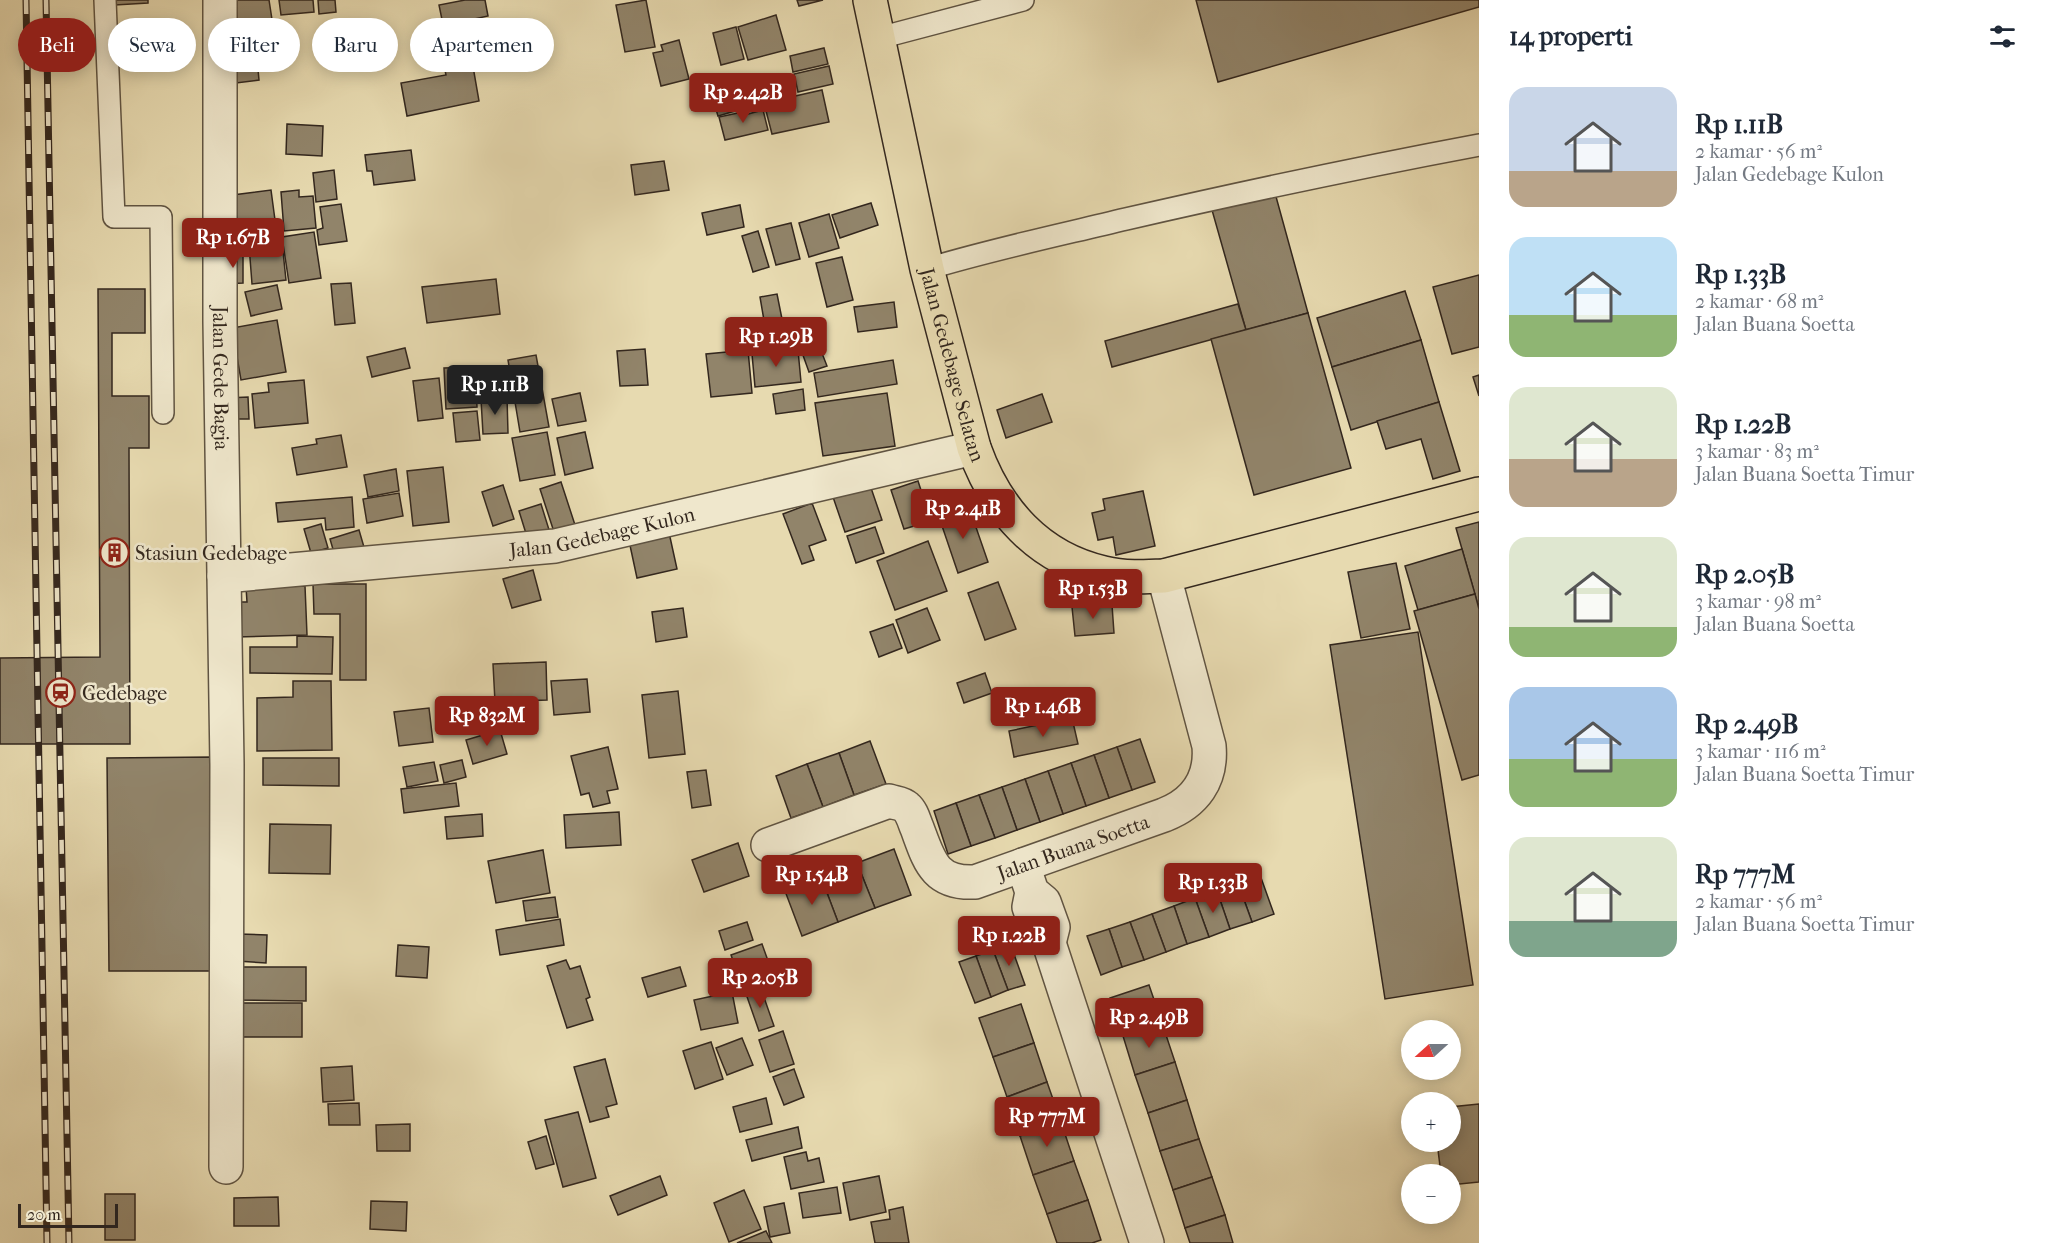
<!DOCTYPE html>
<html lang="id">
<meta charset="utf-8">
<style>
body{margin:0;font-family:"IM FELL French Canon",serif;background:#f2f2f3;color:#1f2937;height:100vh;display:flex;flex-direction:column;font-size:22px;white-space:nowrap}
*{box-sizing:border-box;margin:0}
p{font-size:20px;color:#747a83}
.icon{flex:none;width:33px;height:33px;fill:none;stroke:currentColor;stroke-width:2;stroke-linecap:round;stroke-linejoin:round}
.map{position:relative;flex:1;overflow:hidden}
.details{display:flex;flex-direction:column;background:#fff;width:570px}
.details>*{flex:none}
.hud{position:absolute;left:18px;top:18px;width:570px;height:54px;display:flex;gap:12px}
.needle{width:39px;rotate:249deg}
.fabs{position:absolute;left:1401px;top:1020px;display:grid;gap:12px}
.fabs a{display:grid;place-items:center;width:60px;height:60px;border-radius:50%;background:#fff;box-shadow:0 3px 15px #0003;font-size:30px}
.scale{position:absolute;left:18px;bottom:15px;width:100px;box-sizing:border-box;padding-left:6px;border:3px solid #33271e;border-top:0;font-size:16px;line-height:21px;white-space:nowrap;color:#33271e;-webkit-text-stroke:4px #efe7cc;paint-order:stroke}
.price{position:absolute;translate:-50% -51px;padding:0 14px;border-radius:6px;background:#8f2418;color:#fff;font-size:20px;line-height:39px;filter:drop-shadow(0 2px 3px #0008)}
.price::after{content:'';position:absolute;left:50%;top:36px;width:18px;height:14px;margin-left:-9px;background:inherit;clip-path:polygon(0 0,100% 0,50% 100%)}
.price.on{background:#222;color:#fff}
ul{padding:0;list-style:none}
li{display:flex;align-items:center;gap:18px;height:150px;padding:0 30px}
li span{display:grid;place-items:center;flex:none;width:168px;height:120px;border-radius:18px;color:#555}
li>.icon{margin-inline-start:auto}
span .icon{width:72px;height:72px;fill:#fffc;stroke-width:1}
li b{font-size:26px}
h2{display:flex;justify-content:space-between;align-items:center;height:72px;padding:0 30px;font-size:26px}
.pill{padding:0 21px;border-radius:27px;background:#fff;box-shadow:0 3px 15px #0003;font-size:21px;line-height:54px}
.pill.on{background:#8f2418;color:#fff}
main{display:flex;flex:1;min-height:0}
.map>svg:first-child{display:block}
.building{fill:#91846a;stroke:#33271e;stroke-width:1.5}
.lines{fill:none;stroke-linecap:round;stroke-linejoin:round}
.service-casing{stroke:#605442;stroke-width:24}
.minor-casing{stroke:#605442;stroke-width:36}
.primary-casing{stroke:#33271e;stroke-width:36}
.service{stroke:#efe7cc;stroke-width:21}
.minor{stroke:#efe7cc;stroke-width:33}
.primary{stroke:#e7dab0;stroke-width:33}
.rail-casing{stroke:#33271e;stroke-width:7}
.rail{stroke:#efe7cc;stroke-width:4.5;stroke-dasharray:14;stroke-linecap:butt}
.labels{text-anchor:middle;stroke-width:5;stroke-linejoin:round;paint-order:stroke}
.street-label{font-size:20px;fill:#33271e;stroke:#efe7cc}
.poi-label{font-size:20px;fill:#33271e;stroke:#efe7cc;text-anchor:start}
</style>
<main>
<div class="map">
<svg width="1479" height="1243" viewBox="0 0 1479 1243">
<rect width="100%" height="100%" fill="#e7dab0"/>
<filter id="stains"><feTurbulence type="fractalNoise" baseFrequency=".00333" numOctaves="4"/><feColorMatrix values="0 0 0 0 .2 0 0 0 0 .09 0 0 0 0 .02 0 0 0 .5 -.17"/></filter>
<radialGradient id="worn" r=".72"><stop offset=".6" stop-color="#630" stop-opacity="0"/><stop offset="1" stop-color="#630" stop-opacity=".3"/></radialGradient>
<g class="building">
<polygon points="115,0 148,0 148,3 115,5"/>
<polygon points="234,0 269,0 273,26 239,31"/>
<polygon points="279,0 313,0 314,12 281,15"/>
<polygon points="318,0 335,0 336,12 319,14"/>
<polygon points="465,0 485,0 488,16 474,19 479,42 448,49 439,5"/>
<polygon points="646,0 655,47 625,52 616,5"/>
<polygon points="797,0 823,0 799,6"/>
<polygon points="1196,0 1479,0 1479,7 1218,82"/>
<polygon points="776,15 786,50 748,60 738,27"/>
<polygon points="736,27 744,59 721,65 713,33"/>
<polygon points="261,37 262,57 233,58 231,38"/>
<polygon points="679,40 689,79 661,86 653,53 663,51 661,45"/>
<polygon points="824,48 828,64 793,72 790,56"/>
<polygon points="471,55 479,101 407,116 401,83 446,75 443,61"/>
<polygon points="257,59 259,80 228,84 225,62"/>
<polygon points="829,66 833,84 798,92 794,74"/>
<polygon points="746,88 752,106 718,116 713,99"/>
<polygon points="822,90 829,122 772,134 764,103"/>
<polygon points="763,110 768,130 725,140 719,117 747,111 748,114"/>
<polygon points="287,124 323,126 322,156 286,154"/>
<polygon points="411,150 415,180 374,185 372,171 367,171 365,155"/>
<polygon points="664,161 669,190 635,195 631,165"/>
<polygon points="334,170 337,199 316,202 313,173"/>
<polygon points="271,190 275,220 229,226 225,196"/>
<polygon points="299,190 299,197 313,196 316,228 284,231 281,192"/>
<polygon points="1275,193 1308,313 1246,330 1212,210"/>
<polygon points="871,203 878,225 840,238 832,215"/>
<polygon points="341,204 347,241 319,245 317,230 323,228 320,207"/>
<polygon points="740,205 744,227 707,235 702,213"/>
<polygon points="829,214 839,248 809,257 799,223"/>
<polygon points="791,223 800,259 776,265 766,229"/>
<polygon points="758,231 769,267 753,272 742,236"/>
<polygon points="314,232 321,278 289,283 282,237"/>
<polygon points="282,242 286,280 252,284 249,245"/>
<polygon points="223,255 243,255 243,283 223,284"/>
<polygon points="842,257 853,300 827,307 816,263"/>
<polygon points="1479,275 1479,347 1452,354 1433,287"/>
<polygon points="496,279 500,314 427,323 422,287"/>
<polygon points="351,283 355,323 335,325 331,284"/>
<polygon points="277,285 282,309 251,316 245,292"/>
<polygon points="98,289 145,289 145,333 112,333 112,396 149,396 149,448 129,448 130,744 0,744 0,658 100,657"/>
<polygon points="1405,291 1421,340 1332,367 1317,318"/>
<polygon points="777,294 785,334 767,338 760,297"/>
<polygon points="894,302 897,327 858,332 854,307"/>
<polygon points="1238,304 1246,330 1112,367 1105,341"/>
<polygon points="1308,313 1351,468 1254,495 1211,339"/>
<polygon points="277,320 286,372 241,380 232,328"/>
<polygon points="816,338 827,366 809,372 799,344"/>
<polygon points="1421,340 1439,402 1351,430 1332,367"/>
<polygon points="405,348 410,368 372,377 367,357"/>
<polygon points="645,349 648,385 620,386 617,351"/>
<polygon points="748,350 752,393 711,397 706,354"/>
<polygon points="798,350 801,382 755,387 752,354"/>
<polygon points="536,355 549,427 520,432 508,360"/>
<polygon points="893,360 897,384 818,397 814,373"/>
<polygon points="475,367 477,407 446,409 444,368"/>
<polygon points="1479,375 1479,396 1473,377"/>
<polygon points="439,378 443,418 418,421 413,381"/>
<polygon points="304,380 308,423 255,428 252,394 269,392 268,383"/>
<polygon points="803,389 805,410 776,414 773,394"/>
<polygon points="580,393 586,421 558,426 552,399"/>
<polygon points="887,393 895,446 823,456 815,403"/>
<polygon points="1042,394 1052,422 1006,438 997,410"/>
<polygon points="248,397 249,419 227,419 227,398"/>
<polygon points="507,397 508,433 483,434 481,399"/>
<polygon points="1439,402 1460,471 1433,479 1421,439 1386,449 1377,421"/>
<polygon points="477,411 480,440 456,442 453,413"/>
<polygon points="547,432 555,475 520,481 512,438"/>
<polygon points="585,432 593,468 565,475 557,438"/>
<polygon points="341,435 347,467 297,475 292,448 317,444 316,439"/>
<polygon points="443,467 449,522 413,526 407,471"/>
<polygon points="396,469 399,491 368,497 364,475"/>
<polygon points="918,481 931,521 904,529 891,490"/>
<polygon points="561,482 576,528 555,535 540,489"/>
<polygon points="503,485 514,519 493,526 482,492"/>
<polygon points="870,485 882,520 845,532 833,497"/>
<polygon points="1143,491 1155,546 1116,555 1113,537 1098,540 1092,513 1105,510 1103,499"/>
<polygon points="399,493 403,516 367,523 363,499"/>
<polygon points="352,497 354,527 326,530 325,518 278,522 276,503"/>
<polygon points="812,503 826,540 809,546 814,560 802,564 783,514"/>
<polygon points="541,504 550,533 528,540 519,511"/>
<polygon points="969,507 988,562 958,573 939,517"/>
<polygon points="1479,522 1479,609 1456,528"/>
<polygon points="321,524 328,548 311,553 304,529"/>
<polygon points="875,527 884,553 856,563 847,536"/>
<polygon points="668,528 677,569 637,578 628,536"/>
<polygon points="359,530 366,554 337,563 330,539"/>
<polygon points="928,541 947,591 895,610 877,561"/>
<polygon points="1462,549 1475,594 1418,610 1405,566"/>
<polygon points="1396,563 1410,629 1361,638 1348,572"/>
<polygon points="533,570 541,600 512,608 503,579"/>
<polygon points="998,582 1016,629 985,640 968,593"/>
<polygon points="313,584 366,584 366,680 340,680 340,614 314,614"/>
<polygon points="305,586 307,635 236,637 235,602 247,602 246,587"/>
<polygon points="1475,594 1479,609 1479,775 1462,780 1414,611"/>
<polygon points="1112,605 1114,633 1075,636 1072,607"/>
<polygon points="683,608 687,637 656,642 652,612"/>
<polygon points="927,608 940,640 908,653 896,620"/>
<polygon points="893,624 902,648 879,657 870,632"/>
<polygon points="1418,632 1473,985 1385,999 1330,645"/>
<polygon points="297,636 333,637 332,674 250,673 250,647 297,647"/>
<polygon points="546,662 547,700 495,702 493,664"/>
<polygon points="985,673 992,693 964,703 957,683"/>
<polygon points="587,679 590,712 554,715 551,681"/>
<polygon points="293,681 331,681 332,750 257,751 257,698 293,697"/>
<polygon points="678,691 685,754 649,758 642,695"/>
<polygon points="429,708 433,742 399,746 394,712"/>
<polygon points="1072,718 1078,744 1014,757 1009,731"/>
<polygon points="500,730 507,754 473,764 466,740"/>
<polygon points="1140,739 1155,782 1132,790 1117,747"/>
<polygon points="870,741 886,784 854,795 839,753"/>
<polygon points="608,747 618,789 607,791 610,803 593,807 589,793 581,795 571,756"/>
<polygon points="1117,747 1132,790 1109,798 1094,755"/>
<polygon points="839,753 854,795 823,807 807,764"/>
<polygon points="1094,755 1109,798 1086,806 1071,763"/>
<polygon points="213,757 216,971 109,971 107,758"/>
<polygon points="263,758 339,758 339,786 263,785"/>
<polygon points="462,760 466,777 444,783 440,765"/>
<polygon points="434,762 438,781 407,787 403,767"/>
<polygon points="1071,763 1086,806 1063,814 1048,771"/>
<polygon points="807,764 823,807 791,818 776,776"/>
<polygon points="706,770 711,805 692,808 687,772"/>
<polygon points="1048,771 1063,814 1040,822 1025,779"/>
<polygon points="1025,779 1040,822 1017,830 1002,787"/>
<polygon points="456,783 459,806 404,813 401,789"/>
<polygon points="1002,787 1017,830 995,838 979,795"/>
<polygon points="979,795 995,838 971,846 956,803"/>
<polygon points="956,803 971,846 948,854 934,811"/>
<polygon points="619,812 621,845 566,848 564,815"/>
<polygon points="482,814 483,836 447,839 445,817"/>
<polygon points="270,824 331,825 330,874 269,873"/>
<polygon points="738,843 749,876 704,892 692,860"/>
<polygon points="894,849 911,895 875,908 857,863"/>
<polygon points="543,850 550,893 496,903 488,861"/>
<polygon points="857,863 875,908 838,922 821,877"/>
<polygon points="1260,875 1274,914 1252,922 1238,883"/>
<polygon points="821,877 838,922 802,936 785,891"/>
<polygon points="1238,883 1252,922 1230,929 1217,891"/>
<polygon points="1217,891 1230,929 1209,937 1195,898"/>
<polygon points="555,897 558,917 526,921 523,901"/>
<polygon points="1195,898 1209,937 1187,944 1174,906"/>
<polygon points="1174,906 1187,944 1166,952 1152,914"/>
<polygon points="1152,914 1166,952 1144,960 1130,922"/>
<polygon points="560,919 564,945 500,955 496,930"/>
<polygon points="747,922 753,940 725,950 719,931"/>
<polygon points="1130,922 1144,960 1122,967 1109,929"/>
<polygon points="1109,929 1122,967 1101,975 1087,936"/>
<polygon points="238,934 267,935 266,963 237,961"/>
<polygon points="1010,943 1025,985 1008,990 993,950"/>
<polygon points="762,944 772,972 741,982 731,955"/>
<polygon points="398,945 429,947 427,978 396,976"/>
<polygon points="993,950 1008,990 991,997 976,956"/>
<polygon points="976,956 991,997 975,1003 959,962"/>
<polygon points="566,960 570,969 580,966 590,997 586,999 593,1020 567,1028 547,966"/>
<polygon points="238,967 306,967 306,1001 238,1000"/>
<polygon points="680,967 686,986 648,997 642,978"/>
<polygon points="1149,985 1162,1023 1123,1036 1110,998"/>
<polygon points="760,986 774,1026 759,1031 745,991"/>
<polygon points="732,992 738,1023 701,1030 694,1000"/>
<rect x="242" y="1003" width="60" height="34"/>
<polygon points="1021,1004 1034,1043 993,1057 979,1018"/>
<polygon points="1162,1023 1175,1062 1135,1075 1123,1036"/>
<polygon points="783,1031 794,1064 770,1072 759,1040"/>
<polygon points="742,1038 753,1065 727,1075 716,1048"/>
<polygon points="711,1042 723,1079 695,1089 683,1051"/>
<polygon points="1034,1043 1047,1082 1007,1097 993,1057"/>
<polygon points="605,1059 617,1104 606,1107 609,1117 590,1122 574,1067"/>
<polygon points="1175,1062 1187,1100 1148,1113 1135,1075"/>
<polygon points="352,1066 354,1100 323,1102 321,1068"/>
<polygon points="794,1069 804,1097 784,1105 773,1077"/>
<polygon points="1047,1082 1061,1122 1020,1136 1007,1097"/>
<polygon points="766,1098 772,1124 740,1132 733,1107"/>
<polygon points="1187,1100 1199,1139 1160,1151 1148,1113"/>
<polygon points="359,1103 360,1125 329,1125 328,1104"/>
<polygon points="1479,1104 1479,1182 1450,1185 1450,1174 1441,1174 1437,1142 1450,1142 1450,1107"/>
<polygon points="578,1112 596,1178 563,1187 545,1120"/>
<polygon points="1061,1122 1074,1161 1033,1175 1020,1136"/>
<polygon points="410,1124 410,1151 377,1151 376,1125"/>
<polygon points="798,1127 802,1148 752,1161 746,1140"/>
<polygon points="546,1136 554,1164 536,1169 528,1142"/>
<polygon points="1199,1139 1212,1177 1173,1190 1160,1151"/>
<polygon points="806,1152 808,1161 819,1158 824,1182 791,1189 784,1157"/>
<polygon points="1074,1161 1088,1200 1047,1214 1033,1175"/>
<polygon points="660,1176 667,1195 618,1215 610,1196"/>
<polygon points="879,1176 886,1212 850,1220 843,1183"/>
<polygon points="1212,1177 1225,1215 1185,1228 1173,1190"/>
<polygon points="837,1187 841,1213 803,1218 799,1193"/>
<polygon points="744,1190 761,1229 729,1242 714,1203"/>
<rect x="105" y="1194" width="30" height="46"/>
<polygon points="278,1197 279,1226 234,1226 234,1198"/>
<polygon points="1088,1200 1101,1240 1092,1243 1057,1243 1047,1214"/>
<polygon points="371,1201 407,1202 406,1231 370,1229"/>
<polygon points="784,1203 790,1233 770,1237 764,1207"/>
<polygon points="903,1207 909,1243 875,1243 871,1222 890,1219 889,1210"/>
<polygon points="1225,1215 1233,1243 1190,1243 1185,1228"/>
<polygon points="766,1231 772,1243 737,1243"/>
</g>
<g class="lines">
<defs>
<g id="service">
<polyline points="105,0 114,217 161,217 163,413"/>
<polyline points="879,38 1023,0"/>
<path d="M 927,269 C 993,249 1060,235 1126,219 C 1244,192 1361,167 1479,145"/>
</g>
<g id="minor">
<path id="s1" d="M 220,0 L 220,322 L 227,765 L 226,1167"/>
<path id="s2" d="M 224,576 L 555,546 L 974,448"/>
<path id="s3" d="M 768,845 L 889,801 C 895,803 902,803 906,807 C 912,812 914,821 917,828 C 929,860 934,884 975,882 L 1164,815 C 1195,803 1212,780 1209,746 L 1164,576"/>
<polyline points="1023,865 1032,892 1029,907 1038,932 1049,943 1053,927 1044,902 1032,892"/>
<polyline points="1049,943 1147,1243"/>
</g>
<g id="primary">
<path id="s4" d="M 870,0 L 927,269 L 974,448 C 996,510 1038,558 1104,573 C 1124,578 1144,577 1164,576 L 1479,494"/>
</g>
</defs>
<use href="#service" class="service-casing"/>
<use href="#minor" class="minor-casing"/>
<use href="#primary" class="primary-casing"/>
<use href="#service" class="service"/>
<use href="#minor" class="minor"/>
<use href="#primary" class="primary"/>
<defs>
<g id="rail">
<polyline points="26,0 47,1243"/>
<polyline points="46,0 69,1243"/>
</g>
</defs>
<use href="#rail" class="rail-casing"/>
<use href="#rail" class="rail"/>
</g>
<defs>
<symbol id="building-ring" viewBox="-11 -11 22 22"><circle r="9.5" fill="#efe7cc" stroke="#8f2418" stroke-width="1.5"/><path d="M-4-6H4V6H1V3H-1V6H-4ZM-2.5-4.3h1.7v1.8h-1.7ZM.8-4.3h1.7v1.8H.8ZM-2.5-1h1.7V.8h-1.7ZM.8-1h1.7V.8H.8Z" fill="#8f2418"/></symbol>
<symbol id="station-ring" viewBox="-11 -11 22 22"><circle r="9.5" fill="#efe7cc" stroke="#8f2418" stroke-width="1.5"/><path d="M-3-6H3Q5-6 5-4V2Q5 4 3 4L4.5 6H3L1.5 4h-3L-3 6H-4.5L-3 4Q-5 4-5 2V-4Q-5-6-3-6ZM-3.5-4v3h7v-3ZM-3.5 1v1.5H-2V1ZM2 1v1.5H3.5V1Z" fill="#8f2418"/></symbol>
</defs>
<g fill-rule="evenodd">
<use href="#building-ring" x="98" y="536" width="33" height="33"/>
<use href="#station-ring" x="44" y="676" width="33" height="33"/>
</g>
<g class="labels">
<g class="street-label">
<text dy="7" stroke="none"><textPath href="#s4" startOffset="374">Jalan Gedebage Selatan</textPath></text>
<text dy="7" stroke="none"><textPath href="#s1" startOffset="378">Jalan Gede Bagja</textPath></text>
<text dy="7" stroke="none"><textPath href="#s2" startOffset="381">Jalan Gedebage Kulon</textPath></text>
<text dy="7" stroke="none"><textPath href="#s3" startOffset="363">Jalan Buana Soetta</textPath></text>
</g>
<g class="poi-label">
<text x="135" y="560">Stasiun Gedebage</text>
<text x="82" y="700">Gedebage</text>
</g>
</g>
<rect width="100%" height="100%" filter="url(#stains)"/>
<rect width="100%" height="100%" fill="url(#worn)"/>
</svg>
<div class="fabs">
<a><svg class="needle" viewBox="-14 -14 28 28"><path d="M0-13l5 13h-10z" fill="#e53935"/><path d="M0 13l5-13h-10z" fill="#747a83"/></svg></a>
<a>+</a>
<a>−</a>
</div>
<div class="scale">20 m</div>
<b class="price" style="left:743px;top:124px">Rp 2.42B</b>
<b class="price" style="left:233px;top:269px">Rp 1.67B</b>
<b class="price" style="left:776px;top:368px">Rp 1.29B</b>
<b class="price on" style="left:495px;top:416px">Rp 1.11B</b>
<b class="price" style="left:963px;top:540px">Rp 2.41B</b>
<b class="price" style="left:1093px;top:620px">Rp 1.53B</b>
<b class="price" style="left:1043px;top:738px">Rp 1.46B</b>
<b class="price" style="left:487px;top:747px">Rp 832M</b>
<b class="price" style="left:812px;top:906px">Rp 1.54B</b>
<b class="price" style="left:1213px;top:914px">Rp 1.33B</b>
<b class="price" style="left:1009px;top:967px">Rp 1.22B</b>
<b class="price" style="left:760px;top:1009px">Rp 2.05B</b>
<b class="price" style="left:1149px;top:1049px">Rp 2.49B</b>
<b class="price" style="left:1047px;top:1148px">Rp 777M</b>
<div class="hud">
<a class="pill on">Beli</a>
<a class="pill">Sewa</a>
<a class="pill">Filter</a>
<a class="pill">Baru</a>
<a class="pill">Apartemen</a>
</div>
</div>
<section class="details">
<h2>14 properti<svg class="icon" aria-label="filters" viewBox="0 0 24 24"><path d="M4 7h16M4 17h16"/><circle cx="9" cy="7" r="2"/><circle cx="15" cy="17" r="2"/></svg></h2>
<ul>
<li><span style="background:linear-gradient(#c9d6e8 70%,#b9a48a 0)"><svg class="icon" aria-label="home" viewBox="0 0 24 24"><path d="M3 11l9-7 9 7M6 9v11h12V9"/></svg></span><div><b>Rp 1.11B</b><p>2 kamar · 56 m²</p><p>Jalan Gedebage Kulon</p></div></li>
<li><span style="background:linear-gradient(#bfe0f5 65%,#8fb573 0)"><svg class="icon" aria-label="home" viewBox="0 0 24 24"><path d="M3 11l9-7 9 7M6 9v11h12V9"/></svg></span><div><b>Rp 1.33B</b><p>2 kamar · 68 m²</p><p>Jalan Buana Soetta</p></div></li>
<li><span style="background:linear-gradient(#dfe7d0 60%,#b9a48a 0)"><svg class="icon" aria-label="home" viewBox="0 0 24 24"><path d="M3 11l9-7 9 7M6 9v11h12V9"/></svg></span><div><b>Rp 1.22B</b><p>3 kamar · 83 m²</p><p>Jalan Buana Soetta Timur</p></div></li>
<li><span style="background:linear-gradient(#dfe7d0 75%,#8fb573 0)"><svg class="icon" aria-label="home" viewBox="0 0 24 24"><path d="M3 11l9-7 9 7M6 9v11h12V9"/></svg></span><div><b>Rp 2.05B</b><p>3 kamar · 98 m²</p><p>Jalan Buana Soetta</p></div></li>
<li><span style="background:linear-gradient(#a9c7e8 60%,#8fb573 0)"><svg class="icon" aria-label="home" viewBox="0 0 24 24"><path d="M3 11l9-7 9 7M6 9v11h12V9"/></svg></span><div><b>Rp 2.49B</b><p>3 kamar · 116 m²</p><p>Jalan Buana Soetta Timur</p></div></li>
<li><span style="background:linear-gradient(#dfe7d0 70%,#7fa58c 0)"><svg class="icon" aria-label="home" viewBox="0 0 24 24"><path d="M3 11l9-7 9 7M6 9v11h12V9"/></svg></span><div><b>Rp 777M</b><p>2 kamar · 56 m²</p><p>Jalan Buana Soetta Timur</p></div></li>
</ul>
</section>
</main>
